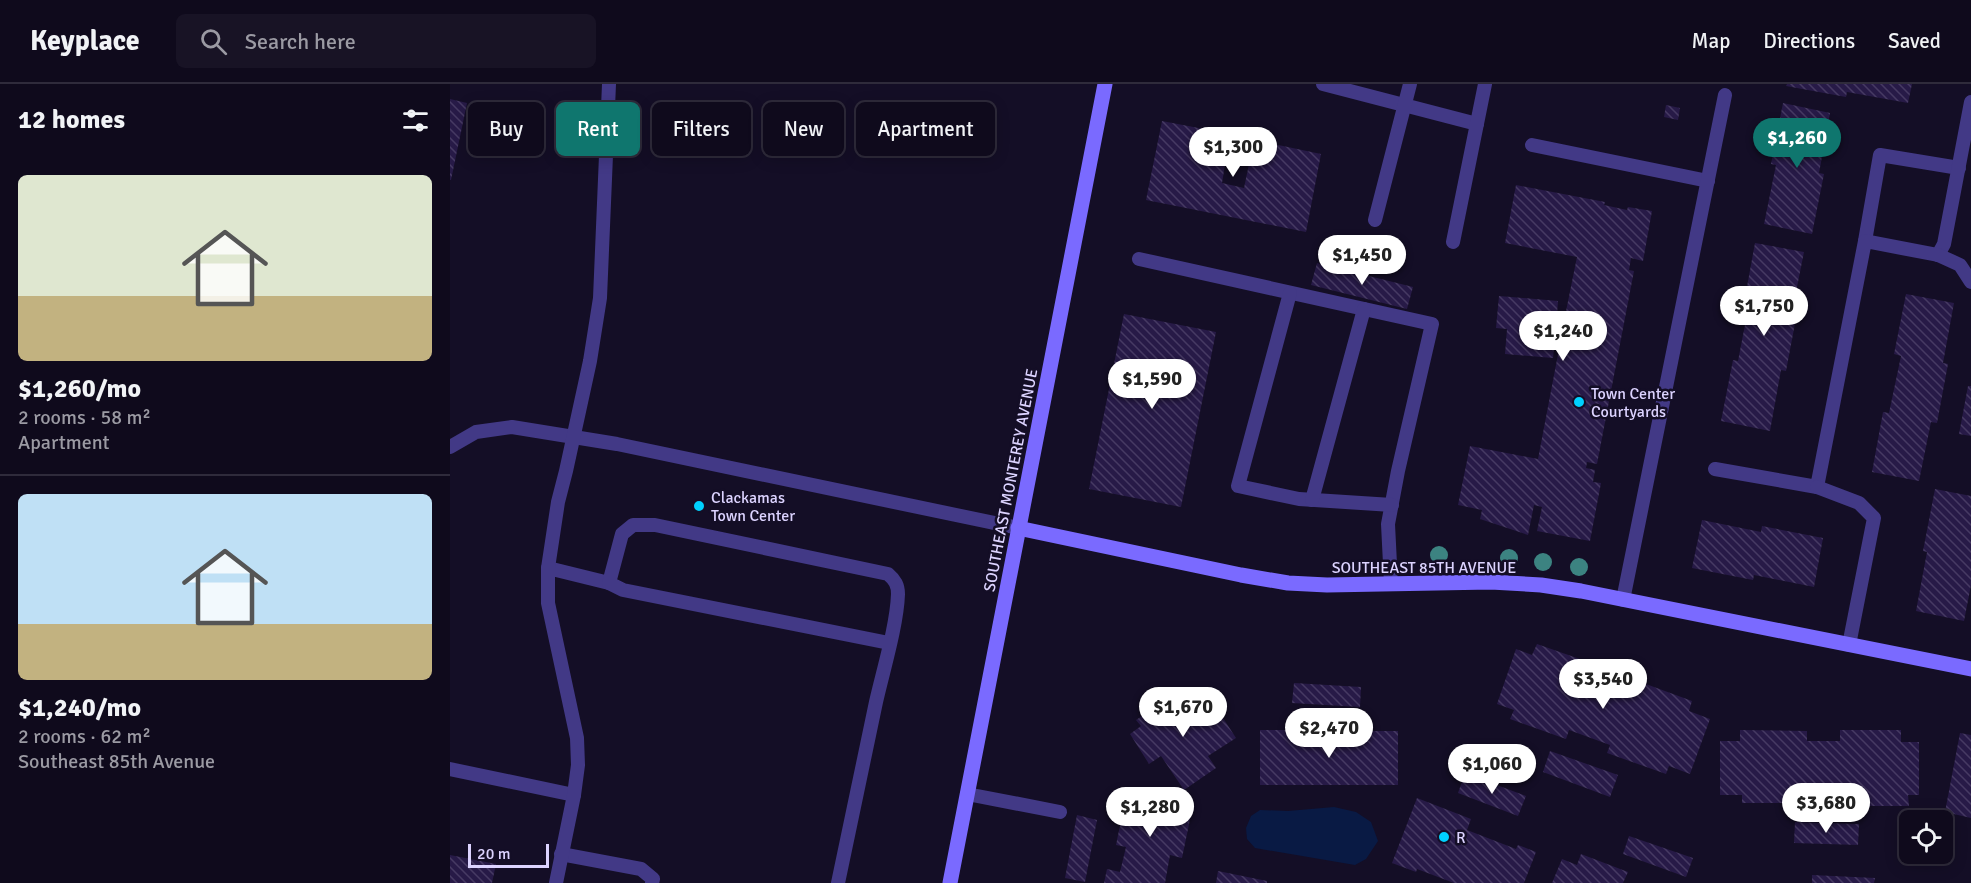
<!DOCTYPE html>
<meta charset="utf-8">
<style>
body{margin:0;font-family:Signika,sans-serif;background:#181325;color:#f1f3f6;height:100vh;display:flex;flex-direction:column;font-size:22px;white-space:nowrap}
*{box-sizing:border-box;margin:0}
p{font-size:20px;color:#9b9aa3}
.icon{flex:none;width:33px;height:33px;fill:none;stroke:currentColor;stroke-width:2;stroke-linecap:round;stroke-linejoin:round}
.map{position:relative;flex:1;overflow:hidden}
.sheet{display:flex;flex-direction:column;background:#0f0a1c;width:450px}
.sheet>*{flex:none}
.banner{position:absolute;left:18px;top:18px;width:570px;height:54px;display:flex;gap:12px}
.fabs{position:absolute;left:1449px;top:726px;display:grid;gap:12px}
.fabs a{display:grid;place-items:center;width:54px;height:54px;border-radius:9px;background:#0f0a1c;box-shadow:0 3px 15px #0003,0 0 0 2px #2f2b3b;font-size:30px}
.scale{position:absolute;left:18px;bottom:15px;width:81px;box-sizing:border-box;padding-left:6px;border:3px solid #dcd3ff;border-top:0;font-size:16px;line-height:21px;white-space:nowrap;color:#dcd3ff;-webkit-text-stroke:4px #140e26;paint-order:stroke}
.price{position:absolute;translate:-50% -51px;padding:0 14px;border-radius:21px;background:#fff;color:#222;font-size:20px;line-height:39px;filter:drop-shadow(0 2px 3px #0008)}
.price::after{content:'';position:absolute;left:50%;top:36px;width:18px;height:14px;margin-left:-9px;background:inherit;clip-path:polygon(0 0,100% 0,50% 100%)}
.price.selected{background:#0f766e;color:#fff}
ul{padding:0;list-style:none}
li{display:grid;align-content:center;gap:12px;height:318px;padding:0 18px}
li+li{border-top:2px solid #2f2b3b}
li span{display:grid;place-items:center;height:186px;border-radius:9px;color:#555}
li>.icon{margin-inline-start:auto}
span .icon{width:108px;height:108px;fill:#fffc;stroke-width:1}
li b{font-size:26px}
h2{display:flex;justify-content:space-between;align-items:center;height:72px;padding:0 18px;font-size:26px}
.chip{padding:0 21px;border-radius:9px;background:#0f0a1c;box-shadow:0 3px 15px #0003,0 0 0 2px #2f2b3b;font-size:21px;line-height:54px}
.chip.selected{background:#0f766e;color:#fff}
header{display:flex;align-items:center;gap:36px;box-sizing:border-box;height:84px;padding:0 30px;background:#0f0a1c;border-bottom:2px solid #2f2b3b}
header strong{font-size:28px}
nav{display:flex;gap:33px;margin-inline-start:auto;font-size:21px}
.search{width:420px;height:54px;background:#181325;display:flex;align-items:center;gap:15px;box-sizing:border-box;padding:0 21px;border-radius:9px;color:#9b9aa3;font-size:22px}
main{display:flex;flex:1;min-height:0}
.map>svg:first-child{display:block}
.water{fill:#091a44}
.building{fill:url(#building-back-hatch)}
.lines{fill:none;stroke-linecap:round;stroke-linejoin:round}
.lane{stroke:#423986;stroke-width:14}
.secondary{stroke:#7a6aff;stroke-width:15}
.tree{fill:#3c8381}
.poi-dot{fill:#00d1fe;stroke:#140e26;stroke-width:2}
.labels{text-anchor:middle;stroke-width:5;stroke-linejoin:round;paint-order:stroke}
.poi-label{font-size:16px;fill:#dcd3ff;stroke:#140e26;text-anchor:start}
.street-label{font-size:16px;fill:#dcd3ff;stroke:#140e26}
</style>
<header>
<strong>Keyplace</strong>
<div class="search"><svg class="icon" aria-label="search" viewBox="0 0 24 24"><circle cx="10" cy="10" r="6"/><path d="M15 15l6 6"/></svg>Search here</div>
<nav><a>Map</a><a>Directions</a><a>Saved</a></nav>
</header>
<main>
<section class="sheet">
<h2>12 homes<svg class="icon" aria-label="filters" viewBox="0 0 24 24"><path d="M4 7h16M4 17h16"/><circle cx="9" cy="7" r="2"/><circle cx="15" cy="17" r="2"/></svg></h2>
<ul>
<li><span style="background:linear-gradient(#dfe7d0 65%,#c2b280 0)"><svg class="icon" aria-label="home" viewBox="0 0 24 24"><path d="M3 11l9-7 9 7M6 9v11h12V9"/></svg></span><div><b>$1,260/mo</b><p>2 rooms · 58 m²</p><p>Apartment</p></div></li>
<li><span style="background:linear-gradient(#bfe0f5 70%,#c2b280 0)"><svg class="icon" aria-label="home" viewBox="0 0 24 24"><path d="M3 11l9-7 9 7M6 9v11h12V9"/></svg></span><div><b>$1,240/mo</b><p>2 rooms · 62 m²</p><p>Southeast 85th Avenue</p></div></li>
</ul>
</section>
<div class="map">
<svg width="1521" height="799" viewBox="0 0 1521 799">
<defs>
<pattern id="building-back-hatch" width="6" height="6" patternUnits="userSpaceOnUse" patternTransform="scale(1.5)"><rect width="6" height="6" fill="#271a47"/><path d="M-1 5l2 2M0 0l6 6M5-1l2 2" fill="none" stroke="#463a63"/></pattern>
</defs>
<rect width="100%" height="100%" fill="#140e26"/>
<polygon class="water" points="884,723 906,728 921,738 928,757 916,775 905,781 805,764 797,755 796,744 801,732 810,726 838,727"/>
<g class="building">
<polygon points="1337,0 1462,0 1458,19 1397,8 1396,13 1336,2"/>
<polygon points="0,15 17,19 1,96 0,96"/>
<polygon points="1333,19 1380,29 1369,89 1374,90 1362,150 1314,140 1326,81 1321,80"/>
<polygon points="1216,21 1230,24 1228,36 1214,33"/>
<polygon points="712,37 780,50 772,99 794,104 804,56 871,70 856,148 696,116"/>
<polygon points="1066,101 1155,118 1154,121 1177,126 1178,123 1202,127 1193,177 1181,174 1179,186 1184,187 1147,380 1137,378 1136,384 1145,386 1143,398 1151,399 1140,457 1087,447 1092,423 1084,421 1078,451 1030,435 1032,426 1008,421 1020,362 1088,375 1109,265 1104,264 1103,274 1055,270 1057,245 1046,244 1049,212 1108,217 1107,231 1115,232 1127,173 1055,159"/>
<polygon points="1305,159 1354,168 1342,228 1347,229 1336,287 1331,286 1320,347 1271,337 1283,276 1288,277 1299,220 1294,219"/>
<polygon points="867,179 963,203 957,225 861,201"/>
<polygon points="1456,210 1504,219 1493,279 1498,280 1487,339 1481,338 1469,397 1422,388 1433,328 1439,329 1451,272 1444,270"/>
<polygon points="674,230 766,248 731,423 639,405"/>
<polygon points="1518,302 1521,302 1521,352 1509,350"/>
<polygon points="1485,405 1521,412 1521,501 1514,537 1466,527 1477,468 1473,467"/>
<polygon points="1252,436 1311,448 1312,442 1373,454 1364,503 1304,491 1303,496 1242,484"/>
<polygon points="1087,560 1144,580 1140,592 1173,603 1177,593 1242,617 1239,627 1260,635 1240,690 1219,682 1216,690 1157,669 1160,661 1119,646 1116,655 1060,635 1064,626 1047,620 1066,565 1082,571"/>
<polygon points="844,599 911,603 910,623 842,619"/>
<polygon points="725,610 734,624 746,616 753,627 764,620 786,654 758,672 766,684 734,706 711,672 699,680 680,650 691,642 686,636"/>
<polygon points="810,646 867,646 868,659 894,659 894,647 948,647 948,701 810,701"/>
<polygon points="1290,646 1357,647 1357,657 1390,657 1390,646 1451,646 1451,658 1469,658 1469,711 1458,711 1459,722 1389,722 1389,711 1356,711 1356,719 1292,719 1292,711 1270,711 1270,657 1290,657"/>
<polygon points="1510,649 1521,651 1521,734 1495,728"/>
<polygon points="1100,667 1168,691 1160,713 1093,688"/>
<polygon points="1015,689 1076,712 1068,732 1008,709"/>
<polygon points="677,707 743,721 732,774 720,771 715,799 654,799 657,785 670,788 676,763 666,761"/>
<polygon points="967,714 1021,735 1017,746 1066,765 1068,761 1086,768 1074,799 1004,799 967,785 966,788 942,779"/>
<polygon points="627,731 647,736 635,798 615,794"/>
<polygon points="1345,738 1409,740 1408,761 1344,759"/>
<polygon points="1179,752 1243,774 1236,793 1173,770"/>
<polygon points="1131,770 1178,788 1173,799 1102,799 1112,775 1127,781"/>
<polygon points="0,771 46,780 42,799 0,799"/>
<polygon points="768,787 817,797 817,799 766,799"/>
<polygon points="1362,791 1425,794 1424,799 1362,799"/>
</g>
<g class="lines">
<g class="lane">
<polyline points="873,0 1027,40"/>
<polyline points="1082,61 1258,97"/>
<polyline points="925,136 960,0"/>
<polyline points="1415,157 1430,71 1509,84"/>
<polyline points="1003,158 1035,0"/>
<polyline points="1488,171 1494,160 1521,18"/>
<polyline points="689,175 982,240 948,387 938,440 941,500"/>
<polyline points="840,209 788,402 849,415 942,421"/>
<polyline points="0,363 26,348 62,343 167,360 568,444"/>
<polyline points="1265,385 1367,403 1415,157 1488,171 1510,181 1521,198"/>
<polyline points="1367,403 1409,419 1424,434 1399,561"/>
<polyline points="862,416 914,225"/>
<polyline points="98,484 159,499"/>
<polyline points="1173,516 1275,11"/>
<polyline points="0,685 124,711"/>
<polyline points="517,710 610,728"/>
<polyline points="111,770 191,785 203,795 202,799"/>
<polyline points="106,799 124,711 128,681 127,654 98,519 98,484 108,418 116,387 140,277 150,214 159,0"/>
<path d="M 388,799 C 401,739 413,678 426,618 C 433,587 447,541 448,510 C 448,501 445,496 438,490 L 205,441 L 183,441 L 172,450 L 159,499 L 173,506 L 439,559"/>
</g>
<g class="secondary">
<polyline points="568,444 791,491 838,499 877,501 1041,498 1091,501 1131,507 1521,585"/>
<polyline points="500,799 655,0"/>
</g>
</g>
<g class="tree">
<circle cx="989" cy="471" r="9"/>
<circle cx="1059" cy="474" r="9"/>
<circle cx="1093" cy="478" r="9"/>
<circle cx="1129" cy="483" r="9"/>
</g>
<g class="poi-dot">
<circle cx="1129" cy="318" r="6"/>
<circle cx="249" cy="422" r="6"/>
<circle cx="994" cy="753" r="6"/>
</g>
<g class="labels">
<g class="poi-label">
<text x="1141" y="315">Town Center<tspan x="1141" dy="18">Courtyards</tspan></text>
<text x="261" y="419">Clackamas<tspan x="261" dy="18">Town Center</tspan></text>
<text x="1006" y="759">R</text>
</g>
<g class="street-label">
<text transform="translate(560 396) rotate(-79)" y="6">SOUTHEAST MONTEREY AVENUE</text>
<text x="974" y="489">SOUTHEAST 85TH AVENUE</text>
</g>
</g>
</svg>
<div class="fabs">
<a><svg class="icon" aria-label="locate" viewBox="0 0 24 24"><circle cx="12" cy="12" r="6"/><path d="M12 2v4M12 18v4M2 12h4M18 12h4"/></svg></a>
</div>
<div class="scale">20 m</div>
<b class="price selected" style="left:1347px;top:85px">$1,260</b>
<b class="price" style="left:783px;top:94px">$1,300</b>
<b class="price" style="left:912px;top:202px">$1,450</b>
<b class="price" style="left:1314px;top:253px">$1,750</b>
<b class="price" style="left:1113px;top:278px">$1,240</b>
<b class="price" style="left:702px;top:326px">$1,590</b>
<b class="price" style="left:1153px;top:626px">$3,540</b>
<b class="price" style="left:733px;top:654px">$1,670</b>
<b class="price" style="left:879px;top:675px">$2,470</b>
<b class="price" style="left:1042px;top:711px">$1,060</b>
<b class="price" style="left:1376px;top:750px">$3,680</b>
<b class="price" style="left:700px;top:754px">$1,280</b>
<div class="banner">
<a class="chip">Buy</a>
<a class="chip selected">Rent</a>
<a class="chip">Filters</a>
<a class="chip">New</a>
<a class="chip">Apartment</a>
</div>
</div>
</main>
